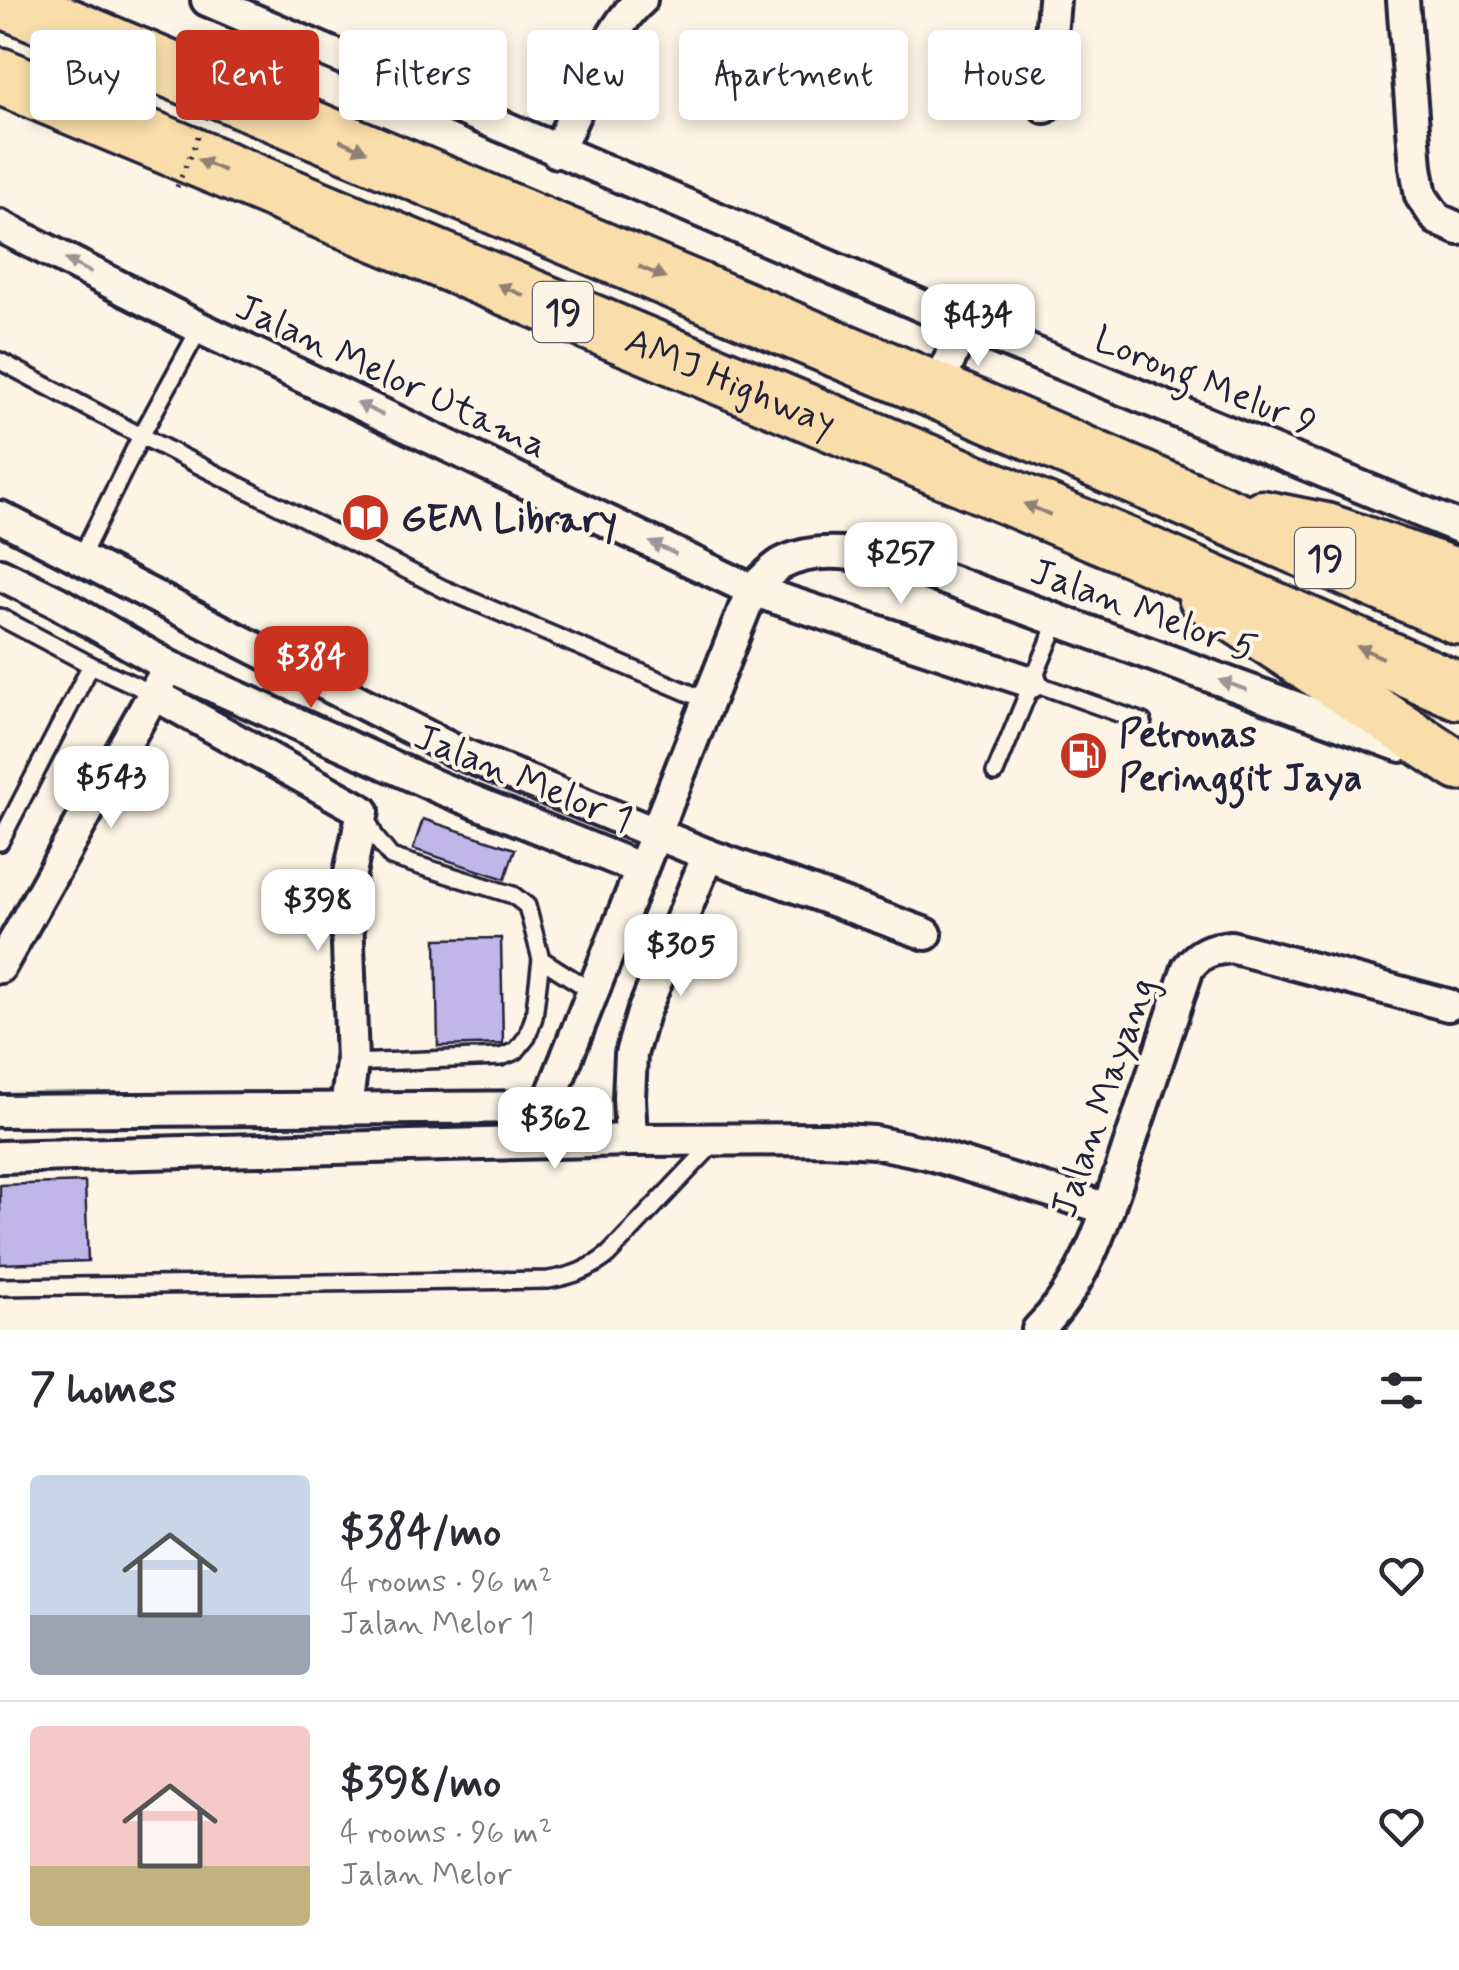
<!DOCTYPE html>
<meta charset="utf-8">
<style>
body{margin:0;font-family:Mynerve,sans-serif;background:#f7f7f7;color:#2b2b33;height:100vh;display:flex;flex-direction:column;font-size:38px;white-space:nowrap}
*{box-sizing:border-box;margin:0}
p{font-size:32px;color:#7c7c81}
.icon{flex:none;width:55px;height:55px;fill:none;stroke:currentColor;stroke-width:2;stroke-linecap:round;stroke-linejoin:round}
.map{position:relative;height:1330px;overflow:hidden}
.drawer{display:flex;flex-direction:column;background:#fff;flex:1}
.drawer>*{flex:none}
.guide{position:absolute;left:30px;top:30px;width:1400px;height:90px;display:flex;gap:20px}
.price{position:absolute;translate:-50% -85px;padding:0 22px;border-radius:20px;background:#fff;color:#222;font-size:32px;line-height:65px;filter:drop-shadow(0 2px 5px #0008)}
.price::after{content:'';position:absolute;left:50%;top:60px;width:30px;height:22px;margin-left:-15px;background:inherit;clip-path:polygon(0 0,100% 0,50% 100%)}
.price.current{background:#c8321e;color:#fff}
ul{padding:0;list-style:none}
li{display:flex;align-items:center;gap:30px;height:250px;padding:0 30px}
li+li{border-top:2px solid #e1e1e2}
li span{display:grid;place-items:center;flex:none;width:280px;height:200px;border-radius:10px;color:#555}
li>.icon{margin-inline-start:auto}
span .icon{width:120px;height:120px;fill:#fffc;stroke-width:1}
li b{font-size:42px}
h2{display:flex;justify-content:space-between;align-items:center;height:120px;padding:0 30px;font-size:42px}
.chip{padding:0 35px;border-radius:10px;background:#fff;box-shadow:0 5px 15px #0003;font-size:35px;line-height:90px}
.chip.current{background:#c8321e;color:#fff}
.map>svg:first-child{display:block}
.building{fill:#c0b7e8;stroke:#22223b;stroke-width:2.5}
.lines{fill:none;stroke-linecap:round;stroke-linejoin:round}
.lane-casing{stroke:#22223b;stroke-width:22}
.street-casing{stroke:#22223b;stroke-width:38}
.primary-casing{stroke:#22223b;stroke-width:55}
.highway-casing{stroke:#22223b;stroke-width:62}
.lane{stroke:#fcf5e5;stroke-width:15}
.street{stroke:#fcf5e5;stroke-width:30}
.primary{stroke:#f9deab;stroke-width:48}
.highway{stroke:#f9deab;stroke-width:55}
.path-bridge{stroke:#22223b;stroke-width:5;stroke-dasharray:2.5 8;stroke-linecap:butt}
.oneway{fill:#8e8073}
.oneway2{fill:#9a9698}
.labels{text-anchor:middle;stroke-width:8;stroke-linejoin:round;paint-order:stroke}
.shield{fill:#fcf5e5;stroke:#63616e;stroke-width:2.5}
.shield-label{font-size:35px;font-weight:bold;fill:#22223b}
.street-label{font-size:38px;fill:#22223b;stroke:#fcf5e5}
.poi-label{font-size:38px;font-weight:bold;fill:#22223b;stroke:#fcf5e5;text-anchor:start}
</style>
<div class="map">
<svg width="1459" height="1330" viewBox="0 0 1459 1330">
<rect width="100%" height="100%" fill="#fcf5e5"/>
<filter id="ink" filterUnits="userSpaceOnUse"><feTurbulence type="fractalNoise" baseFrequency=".01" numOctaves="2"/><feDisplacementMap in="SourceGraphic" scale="20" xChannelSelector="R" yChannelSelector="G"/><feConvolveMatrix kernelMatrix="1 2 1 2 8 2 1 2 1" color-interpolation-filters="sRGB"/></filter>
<g filter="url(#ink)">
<g class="building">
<polygon points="423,819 515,849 505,879 413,849"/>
<polygon points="501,938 503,1044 438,1046 436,939"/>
<polygon points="85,1182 88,1261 0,1264 0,1185"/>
</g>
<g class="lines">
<defs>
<g id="lane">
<polyline points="0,361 141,436 444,589 708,701"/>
<polyline points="80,559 141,436 200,328"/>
<polyline points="0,617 91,665 154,694"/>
<polyline points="1031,682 1143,722"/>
<polyline points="995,773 1058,620"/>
<polyline points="0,842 91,665"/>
<polyline points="541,959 593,992"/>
<polyline points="352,1063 501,1057 516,1051 527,1037 534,1017 541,959 527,906 513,895 391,857 375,837 365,814"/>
<path d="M 0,1287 L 548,1280 C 572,1276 589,1270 608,1255 L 716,1141"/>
</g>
<g id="street">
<polyline points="207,0 964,324 1459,527"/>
<polyline points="1403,0 1416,167 1421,196 1437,219 1459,229"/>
<polyline points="1045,107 1054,0"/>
<path d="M 557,152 C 578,109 607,29 641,0"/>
<polyline points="0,226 200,328 752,590 1031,682"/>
<polyline points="937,391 964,324"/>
<polyline points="0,517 455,751 708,855 926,934"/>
<polyline points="0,574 57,602 168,666 440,788 641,869"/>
<polyline points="154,694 363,811 350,873 347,914 352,1063 346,1109"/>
<polyline points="0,967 163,677"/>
<polyline points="0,1111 547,1107"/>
<polyline points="631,1140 629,1098 631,1054 643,1013 708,855"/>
<path d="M 549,1142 L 547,1107 L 752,590 C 761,582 771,570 781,564 C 819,544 865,555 904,564 L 1401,746"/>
<polyline points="0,1157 631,1140 825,1139 874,1142 927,1153 1108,1209"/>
<path d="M 1038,1330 C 1090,1279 1109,1205 1132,1137 C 1150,1081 1169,1025 1188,968 C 1200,952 1211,949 1231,947 L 1448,1005"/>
</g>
<g id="primary">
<polyline points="1262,515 1326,528 1459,574"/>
<polyline points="1203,597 1459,766"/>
</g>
<g id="highway">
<polyline points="4,0 937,391 1459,616"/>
<path id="s1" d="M 0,76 L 1127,546 L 1459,691"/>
</g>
</defs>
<use href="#lane" class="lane-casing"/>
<use href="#street" class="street-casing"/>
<use href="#primary" class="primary-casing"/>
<use href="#highway" class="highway-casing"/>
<use href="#lane" class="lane"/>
<use href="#street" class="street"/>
<use href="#primary" class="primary"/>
<use href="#highway" class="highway"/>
<polyline class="path-bridge" points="177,187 228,65"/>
</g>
<defs><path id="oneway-solid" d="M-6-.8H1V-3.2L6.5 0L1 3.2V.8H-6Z" transform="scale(2.5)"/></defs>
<g class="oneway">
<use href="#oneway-solid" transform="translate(353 146) rotate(23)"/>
<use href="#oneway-solid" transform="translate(211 165) rotate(-157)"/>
<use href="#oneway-solid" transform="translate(652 272) rotate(23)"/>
<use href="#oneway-solid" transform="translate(511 290) rotate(-157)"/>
<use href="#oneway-solid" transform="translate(1037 509) rotate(-157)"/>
<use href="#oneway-solid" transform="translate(1370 652) rotate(-156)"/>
</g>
<g class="oneway2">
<use href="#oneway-solid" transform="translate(78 266) rotate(-153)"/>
<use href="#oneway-solid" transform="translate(370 409) rotate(-155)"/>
<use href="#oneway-solid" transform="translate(663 548) rotate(-155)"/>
<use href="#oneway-solid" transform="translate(1233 685) rotate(-160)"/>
</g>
</g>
<defs>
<symbol id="library-disc" viewBox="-11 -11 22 22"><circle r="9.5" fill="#c8321e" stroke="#fcf5e5"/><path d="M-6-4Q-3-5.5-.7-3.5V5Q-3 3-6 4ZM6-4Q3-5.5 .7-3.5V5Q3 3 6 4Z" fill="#fff"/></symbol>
<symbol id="fuel-disc" viewBox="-11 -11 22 22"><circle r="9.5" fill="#c8321e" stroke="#fcf5e5"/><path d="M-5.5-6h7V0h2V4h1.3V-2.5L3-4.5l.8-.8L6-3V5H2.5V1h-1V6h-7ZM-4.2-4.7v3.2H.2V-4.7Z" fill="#fff"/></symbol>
</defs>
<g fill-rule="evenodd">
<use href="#library-disc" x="338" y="490" width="55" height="55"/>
<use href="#fuel-disc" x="1056" y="728" width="55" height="55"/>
</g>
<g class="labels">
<g class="shield">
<rect x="533" y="282" width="60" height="60" rx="8"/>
<rect x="1295" y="528" width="60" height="60" rx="8"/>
</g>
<g class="shield-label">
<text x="563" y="324">19</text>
<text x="1325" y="570">19</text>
</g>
<g class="street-label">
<text transform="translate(392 375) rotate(25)" y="13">Jalan Melor Utama</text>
<text transform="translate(1206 380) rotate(22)" y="13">Lorong Melur 9</text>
<text dy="13" stroke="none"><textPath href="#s1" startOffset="792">AMJ Highway</textPath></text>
<text transform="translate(1144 609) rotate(20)" y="13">Jalan Melor 5</text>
<text transform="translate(524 777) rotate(22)" y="13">Jalan Melor 1</text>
<text transform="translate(1102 1097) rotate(-71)" y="13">Jalan Mayang</text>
</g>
<g class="poi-label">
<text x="401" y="531">GEM Library</text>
<text x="1119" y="746">Petronas<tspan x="1119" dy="44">Peringgit Jaya</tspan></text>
</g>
</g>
</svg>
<b class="price" style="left:978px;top:369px">$434</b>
<b class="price" style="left:901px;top:607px">$257</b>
<b class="price current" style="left:311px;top:711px">$384</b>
<b class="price" style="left:111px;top:831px">$543</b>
<b class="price" style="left:318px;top:954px">$398</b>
<b class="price" style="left:681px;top:999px">$305</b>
<b class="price" style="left:555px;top:1172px">$362</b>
<div class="guide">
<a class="chip">Buy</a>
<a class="chip current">Rent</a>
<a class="chip">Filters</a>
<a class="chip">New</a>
<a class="chip">Apartment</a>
<a class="chip">House</a>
</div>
</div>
<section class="drawer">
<h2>7 homes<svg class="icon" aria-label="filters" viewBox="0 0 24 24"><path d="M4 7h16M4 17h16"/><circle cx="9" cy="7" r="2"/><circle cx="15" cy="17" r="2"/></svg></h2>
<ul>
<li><span style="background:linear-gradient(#c9d6e8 70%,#9aa5b1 0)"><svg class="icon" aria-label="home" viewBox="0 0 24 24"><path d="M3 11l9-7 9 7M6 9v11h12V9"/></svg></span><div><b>$384/mo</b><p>4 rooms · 96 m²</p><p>Jalan Melor 1</p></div><svg class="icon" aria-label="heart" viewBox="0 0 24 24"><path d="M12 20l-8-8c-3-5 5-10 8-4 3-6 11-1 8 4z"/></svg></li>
<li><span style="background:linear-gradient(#f6c9c9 70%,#c2b280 0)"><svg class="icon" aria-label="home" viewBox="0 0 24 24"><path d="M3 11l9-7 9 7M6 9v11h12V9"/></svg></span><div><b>$398/mo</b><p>4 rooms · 96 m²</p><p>Jalan Melor</p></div><svg class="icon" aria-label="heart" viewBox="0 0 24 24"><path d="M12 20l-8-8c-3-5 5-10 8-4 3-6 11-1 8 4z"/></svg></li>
</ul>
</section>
